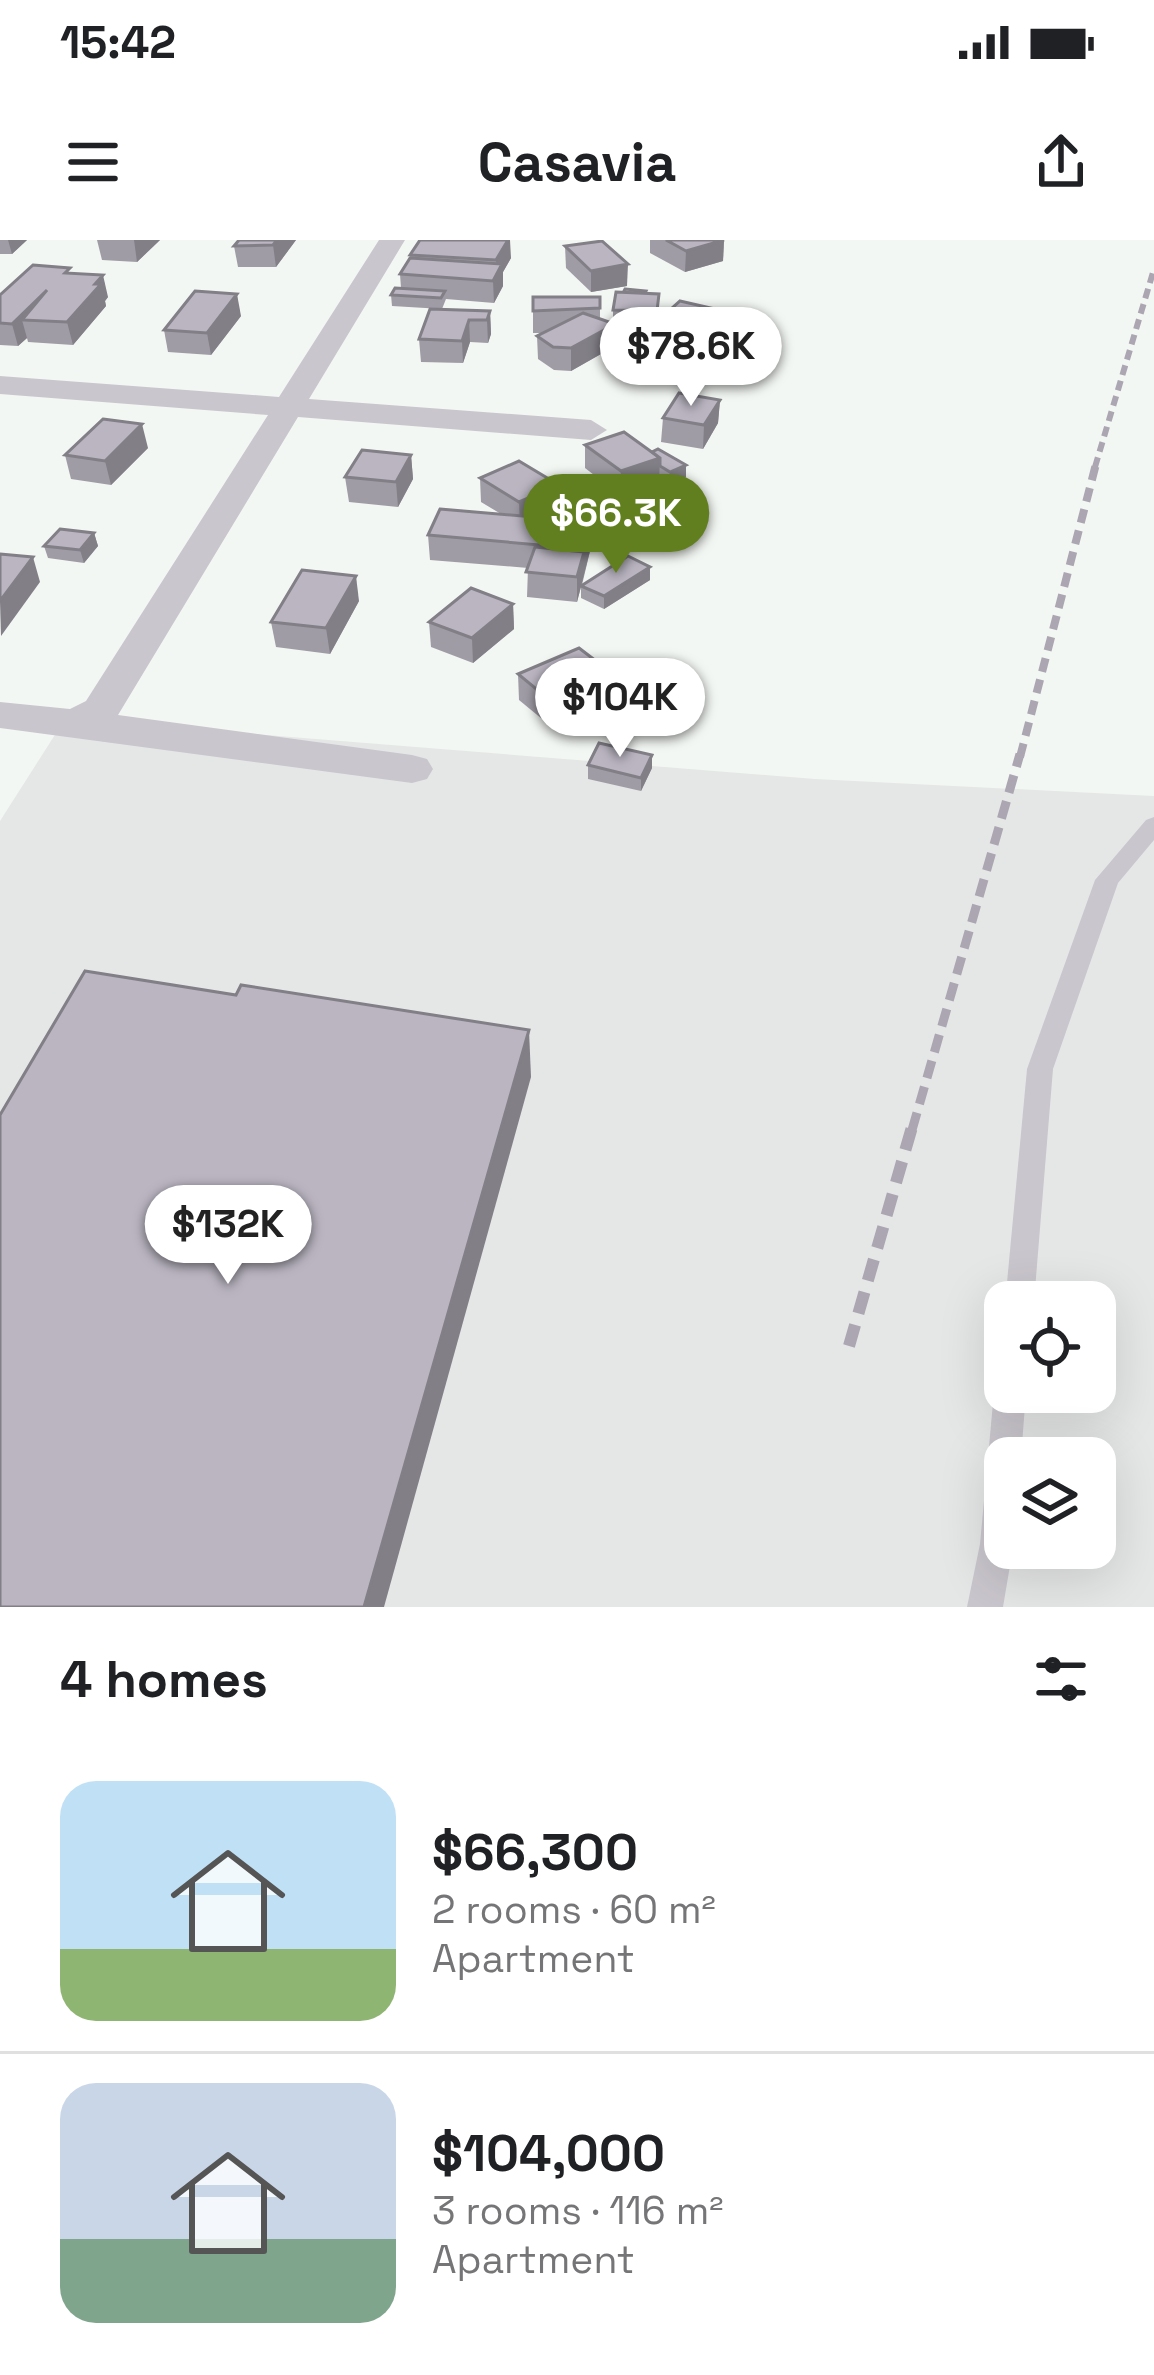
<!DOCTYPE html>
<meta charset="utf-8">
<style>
body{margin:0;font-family:"Space Grotesk",sans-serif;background:#f6f6f6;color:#202124;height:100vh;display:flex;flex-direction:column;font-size:45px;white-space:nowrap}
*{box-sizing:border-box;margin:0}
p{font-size:39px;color:#757577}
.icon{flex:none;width:66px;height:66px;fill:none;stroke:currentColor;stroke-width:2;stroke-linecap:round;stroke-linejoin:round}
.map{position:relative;height:1367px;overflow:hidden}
.details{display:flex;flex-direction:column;background:#fff;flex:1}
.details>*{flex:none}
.fabs{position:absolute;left:984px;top:1041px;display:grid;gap:24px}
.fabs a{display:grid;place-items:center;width:132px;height:132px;border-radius:24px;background:#fff;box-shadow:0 12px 48px #0002;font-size:60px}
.price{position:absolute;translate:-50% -102px;padding:0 27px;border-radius:42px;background:#fff;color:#222;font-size:39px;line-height:78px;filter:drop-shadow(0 3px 6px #0008)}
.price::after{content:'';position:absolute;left:50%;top:72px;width:36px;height:27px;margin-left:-18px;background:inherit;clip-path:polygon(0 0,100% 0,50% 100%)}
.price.active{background:#617f1e;color:#fff}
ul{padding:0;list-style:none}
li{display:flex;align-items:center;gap:36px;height:300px;padding:0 60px}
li+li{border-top:3px solid #e0e0e0}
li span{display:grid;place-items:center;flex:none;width:336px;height:240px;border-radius:36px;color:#555}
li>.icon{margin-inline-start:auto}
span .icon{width:144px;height:144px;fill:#fffc;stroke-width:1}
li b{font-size:51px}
h2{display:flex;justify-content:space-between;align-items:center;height:144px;padding:0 60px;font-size:51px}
.status{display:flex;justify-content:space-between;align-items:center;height:84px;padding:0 60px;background:#fff;direction:ltr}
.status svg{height:33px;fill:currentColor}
header{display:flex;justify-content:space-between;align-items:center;height:156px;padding:0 60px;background:#fff;font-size:54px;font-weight:700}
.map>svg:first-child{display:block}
.built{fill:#e5e7e6;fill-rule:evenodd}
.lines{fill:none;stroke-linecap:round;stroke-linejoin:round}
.lane{fill:#cac6cd;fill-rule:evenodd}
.street{fill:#cac6cd;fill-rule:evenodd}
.rail-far3{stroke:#aca6b2;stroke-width:6;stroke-dasharray:10 6;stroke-linecap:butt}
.rail-far2{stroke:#aca6b2;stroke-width:8;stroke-dasharray:14 8;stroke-linecap:butt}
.rail-far1{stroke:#aca6b2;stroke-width:9;stroke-dasharray:18 9;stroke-linecap:butt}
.rail{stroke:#aca6b2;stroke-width:12;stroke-dasharray:22 12;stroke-linecap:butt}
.wall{fill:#a09ca6}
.shaded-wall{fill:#827f87}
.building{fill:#bab5c1;stroke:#827f87;stroke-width:3}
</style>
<div class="status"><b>15:42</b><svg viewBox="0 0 49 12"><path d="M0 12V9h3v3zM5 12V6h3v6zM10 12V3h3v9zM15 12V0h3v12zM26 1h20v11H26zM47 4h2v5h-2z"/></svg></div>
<header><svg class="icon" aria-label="menu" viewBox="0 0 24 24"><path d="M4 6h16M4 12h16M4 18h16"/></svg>Casavia<svg class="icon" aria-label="share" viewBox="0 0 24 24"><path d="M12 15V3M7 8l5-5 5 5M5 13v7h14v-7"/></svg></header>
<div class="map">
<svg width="1154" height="1367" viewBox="0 0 1154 1367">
<rect width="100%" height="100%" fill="#f3f7f3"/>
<path class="built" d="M 65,479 L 815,539 L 1154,556 L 1154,1367 L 0,1367 L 0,581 ZM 1005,1062 L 1095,1062 L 1095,1152 L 1005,1152 ZM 1005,1218 L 1095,1218 L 1095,1308 L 1005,1308 Z"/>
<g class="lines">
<g class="lane">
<polygon points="1154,577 1154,600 1118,643 1053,829 1034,1062 1005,1064 1027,829 1095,640 1146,580"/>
<polygon points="1005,1139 1005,1152 1026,1152 1021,1218 1005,1218 1005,1308 1013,1308 1003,1367 967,1367 980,1304 994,1152 999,1141"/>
</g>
<polygon class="street" points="379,0 405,0 309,159 591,180 607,190 591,200 298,177 118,475 412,515 427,519 433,529 427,539 412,543 0,488 0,462 70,469 86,461 268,175 0,154 0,136 279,157"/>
<polyline class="rail-far3" points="1095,227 1154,29"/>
<polyline class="rail-far2" points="1020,517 1096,224"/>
<polyline class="rail-far1" points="912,890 1020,514"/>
<polyline class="rail" points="849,1106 912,887"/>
</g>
<g class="wall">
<polygon points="0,0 27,0 12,14 0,14"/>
<polygon points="97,0 160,0 137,22 102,20"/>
<polygon points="296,0 276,27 238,27 234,6"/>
<polygon points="650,0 724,0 723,21 685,32 650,13"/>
<polygon points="565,6 627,46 591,52 566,28"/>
<polygon points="410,15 511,18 503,32 503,46 494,63 446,59 442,69 392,66 391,55 401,48 400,34 410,19"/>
<polygon points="72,33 108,57 105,61 106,66 73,105 28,102 27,98 18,106 0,105 0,55"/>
<polygon points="646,53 659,54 657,82 727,94 726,106 711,126 688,122 689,111 694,104 681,117 650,110 650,93 615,92 615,106 571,131 554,130 538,119 537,96 544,93 533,93 533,57 600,57 600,79 613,83 613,70"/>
<polygon points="490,71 491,94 488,103 470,102 463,123 421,122 419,99"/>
<polygon points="241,76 211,115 168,112 164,90"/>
<polygon points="720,160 718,183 703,209 661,202 663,178"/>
<polygon points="624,192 686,237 669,244 659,239 659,242 620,255 585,228 585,205"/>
<polygon points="148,208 111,245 71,239 65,215"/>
<polygon points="411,215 413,239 398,267 349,262 345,237"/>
<polygon points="480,238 559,269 539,278 591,307 582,345 650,327 650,340 604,369 581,358 581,347 577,362 527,357 528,328 430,320 428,295 501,274 481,262"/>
<polygon points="94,293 98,306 84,323 48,318 44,306"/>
<polygon points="359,361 330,414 276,407 271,382"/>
<polygon points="513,364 514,389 473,423 431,407 429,382"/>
<polygon points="518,434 613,434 613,460 553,488 519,460"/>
<polygon points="588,525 652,528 641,551 588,539"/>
</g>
<g class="shaded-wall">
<polygon points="8,0 27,0 12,14"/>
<polygon points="134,0 160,0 137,22"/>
<polygon points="277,0 296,0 276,27 273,5"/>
<polygon points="508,0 510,0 511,18 503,32 503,46 494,63 493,41 497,34 496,20"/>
<polygon points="724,0 723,21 685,32 686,11"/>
<polygon points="628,24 627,46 591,52 591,31"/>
<polygon points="103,35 108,57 105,61 106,66 73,105 67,82"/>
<polygon points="47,50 22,80 27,98 18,106 12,84"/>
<polygon points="237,54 241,76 211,115 207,93"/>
<polygon points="711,68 709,90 681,117 682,95"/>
<polygon points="490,71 491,94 488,103 487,80"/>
<polygon points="469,80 470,102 463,123 462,101"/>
<polygon points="615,84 615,106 571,131 571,108"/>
<polygon points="727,94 726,106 711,126 712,115"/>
<polygon points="720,160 718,183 703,209 704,185"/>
<polygon points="142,184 148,208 111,245 105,221"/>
<polygon points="411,215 413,239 398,267 396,242"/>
<polygon points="660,218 659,242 620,255 621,231"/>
<polygon points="686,225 686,237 669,244 670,232"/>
<polygon points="559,245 559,269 520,286 519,262"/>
<polygon points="592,282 591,307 577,362 577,337"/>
<polygon points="94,293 98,306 84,323 80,310"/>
<polygon points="33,317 40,342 1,396 0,361"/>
<polygon points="650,327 650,340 604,369 604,356"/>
<polygon points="356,336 359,361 330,414 326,388"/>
<polygon points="513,364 514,389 473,423 472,398"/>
<polygon points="613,434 613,460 553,488 552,462"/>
<polygon points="652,515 652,528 641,551 641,538"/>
<polygon points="529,790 531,837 384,1367 364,1367"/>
</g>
<g class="building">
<polygon points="239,0 277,0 273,5 234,6"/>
<polygon points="420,0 508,0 496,20 410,15"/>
<polygon points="666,0 724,0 686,11"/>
<polygon points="602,1 628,24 591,31 565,6"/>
<polygon points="410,18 502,24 493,41 400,34"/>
<polygon points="33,25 70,28 65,33 103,35 95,44 101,44 67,82 22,80 47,50 12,84 0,83 0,55"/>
<polygon points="395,48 445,51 441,58 391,55"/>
<polygon points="625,49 646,51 645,53 623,53"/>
<polygon points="195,51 237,54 207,93 164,90"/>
<polygon points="616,52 659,54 657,71 613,70"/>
<polygon points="533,57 600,57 600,68 533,71"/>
<polygon points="680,61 711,68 682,95 650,88"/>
<polygon points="430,69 490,71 487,80 469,80 462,101 419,99"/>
<polygon points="583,73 615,84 571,108 553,107 537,96"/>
<polygon points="705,90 727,94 712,115 689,111"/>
<polygon points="679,153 720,160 704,185 663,178"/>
<polygon points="103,179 142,184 105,221 65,215"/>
<polygon points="624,192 660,218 621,231 585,205"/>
<polygon points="658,209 686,225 670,232 660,226 660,218 652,212"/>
<polygon points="362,210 411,215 396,242 345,237"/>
<polygon points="519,221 559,245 519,262 480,238"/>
<polygon points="440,269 592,282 584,309 428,295"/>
<polygon points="60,289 94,293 80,310 44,306"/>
<polygon points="535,307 584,312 577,337 526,332"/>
<polygon points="0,314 33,317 0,361"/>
<polygon points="628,316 650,327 604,356 581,346"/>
<polygon points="302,330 356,336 326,388 271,382"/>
<polygon points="471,348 513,364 472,398 429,382"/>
<polygon points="579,408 613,434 552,462 518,434"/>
<polygon points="599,503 652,515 641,538 588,525"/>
<polygon points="85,731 236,755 241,745 529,790 364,1367 0,1367 0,875"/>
</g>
</svg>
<div class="fabs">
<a><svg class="icon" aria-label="locate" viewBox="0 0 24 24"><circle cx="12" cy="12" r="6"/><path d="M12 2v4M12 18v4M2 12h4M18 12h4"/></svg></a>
<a><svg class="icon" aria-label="layers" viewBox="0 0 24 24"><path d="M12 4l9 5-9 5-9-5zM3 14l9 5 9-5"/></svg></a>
</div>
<b class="price" style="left:691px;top:169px">$78.6K</b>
<b class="price active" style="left:616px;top:336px">$66.3K</b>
<b class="price" style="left:620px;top:520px">$104K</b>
<b class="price" style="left:228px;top:1047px">$132K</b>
</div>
<section class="details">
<h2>4 homes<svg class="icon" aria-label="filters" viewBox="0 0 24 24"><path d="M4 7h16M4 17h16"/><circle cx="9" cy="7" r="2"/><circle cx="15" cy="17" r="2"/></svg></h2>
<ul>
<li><span style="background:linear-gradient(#bfe0f5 70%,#8fb573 0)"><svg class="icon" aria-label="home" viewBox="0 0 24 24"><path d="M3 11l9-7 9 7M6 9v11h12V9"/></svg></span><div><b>$66,300</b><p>2 rooms · 60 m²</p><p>Apartment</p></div></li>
<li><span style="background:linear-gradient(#c9d6e8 65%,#7fa58c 0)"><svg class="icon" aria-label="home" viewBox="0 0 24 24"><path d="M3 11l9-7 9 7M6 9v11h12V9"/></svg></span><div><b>$104,000</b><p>3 rooms · 116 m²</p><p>Apartment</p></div></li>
</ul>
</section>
